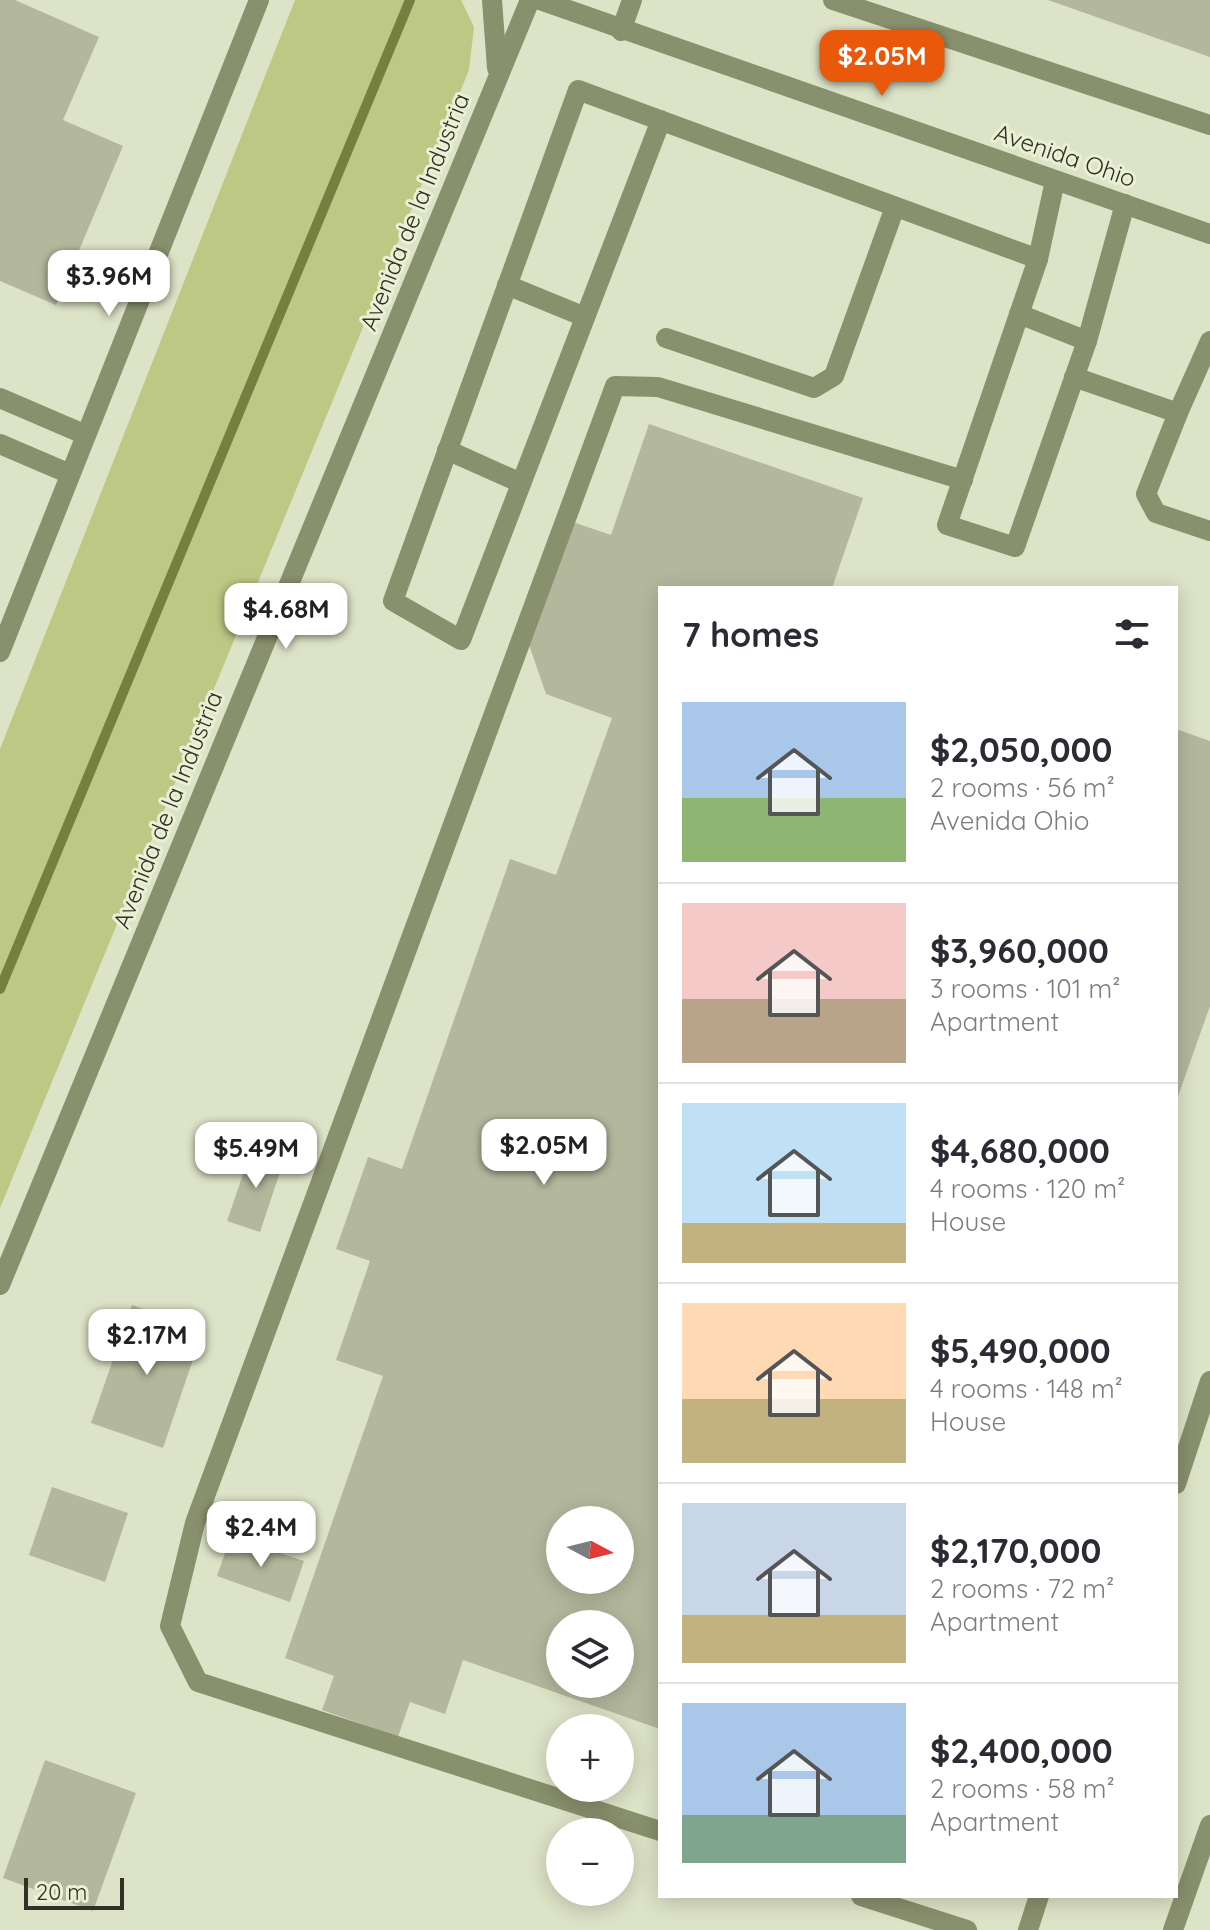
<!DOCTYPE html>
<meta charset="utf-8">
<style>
body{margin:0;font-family:Quicksand,sans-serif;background:#f7f7f7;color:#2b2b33;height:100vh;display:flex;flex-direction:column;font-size:30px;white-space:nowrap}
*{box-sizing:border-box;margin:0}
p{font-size:26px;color:#7c7c81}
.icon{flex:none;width:44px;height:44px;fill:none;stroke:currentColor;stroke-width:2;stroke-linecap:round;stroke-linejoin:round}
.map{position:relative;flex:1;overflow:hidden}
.side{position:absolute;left:658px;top:586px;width:520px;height:1312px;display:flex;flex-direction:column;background:#fff;border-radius:0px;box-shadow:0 4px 20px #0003}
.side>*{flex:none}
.needle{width:52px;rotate:97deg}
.buttons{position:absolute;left:546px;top:1506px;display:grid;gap:16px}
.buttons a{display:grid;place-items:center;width:88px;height:88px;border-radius:50%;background:#fff;box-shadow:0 4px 20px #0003;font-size:40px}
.scale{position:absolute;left:24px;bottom:20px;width:100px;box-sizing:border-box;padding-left:8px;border:4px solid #2f3127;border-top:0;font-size:22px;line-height:28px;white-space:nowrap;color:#2f3127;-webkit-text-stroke:6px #eaf0d4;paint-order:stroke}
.price{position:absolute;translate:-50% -68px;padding:0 18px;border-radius:16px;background:#fff;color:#222;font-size:26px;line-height:52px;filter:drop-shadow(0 2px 4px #0008)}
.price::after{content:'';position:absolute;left:50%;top:48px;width:24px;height:18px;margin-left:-12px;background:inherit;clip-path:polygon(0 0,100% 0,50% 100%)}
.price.current{background:#ea580c;color:#fff}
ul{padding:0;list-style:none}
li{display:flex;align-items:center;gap:24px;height:200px;padding:0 24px}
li+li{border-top:2px solid #e1e1e2}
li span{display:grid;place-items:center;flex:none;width:224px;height:160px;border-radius:0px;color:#555}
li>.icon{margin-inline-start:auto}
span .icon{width:96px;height:96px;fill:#fffc;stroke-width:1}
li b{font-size:34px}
h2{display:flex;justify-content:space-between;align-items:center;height:96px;padding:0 24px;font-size:34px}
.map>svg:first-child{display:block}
.green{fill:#bcc884}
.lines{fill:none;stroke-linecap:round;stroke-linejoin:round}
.stream{stroke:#757f40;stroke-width:10}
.building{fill:#b3b89d;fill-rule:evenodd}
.minor{stroke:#89906d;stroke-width:20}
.labels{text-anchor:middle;stroke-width:6;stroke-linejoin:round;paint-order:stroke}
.street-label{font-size:24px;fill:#2f3127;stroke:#eaf0d4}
</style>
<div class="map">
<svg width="1210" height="1930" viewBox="0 0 1210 1930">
<rect width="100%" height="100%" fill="#dde3c7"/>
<polygon class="green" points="295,0 461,0 474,27 469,70 0,1208 0,749"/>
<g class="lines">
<polyline class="stream" points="0,989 410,0"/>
</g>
<g class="building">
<polygon points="0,0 15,0 99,37 63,120 123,146 56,305 0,281"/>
<polygon points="1048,0 1210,0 1210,57"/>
<path d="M 649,424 L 863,498 L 832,588 L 660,588 L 660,1729 L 463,1660 L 445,1714 L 410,1702 L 398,1737 L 322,1710 L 334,1676 L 285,1658 L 383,1376 L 336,1360 L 370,1261 L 336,1249 L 368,1157 L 402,1169 L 510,859 L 556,875 L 612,718 L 546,694 L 528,642 L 570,521 L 611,535 ZM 560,1520 L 620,1520 L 620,1580 L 560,1580 ZM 560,1624 L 620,1624 L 620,1684 L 560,1684 Z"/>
<polygon points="1176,729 1210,741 1210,1006 1176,1102"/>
<polygon points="252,1148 284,1160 260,1232 227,1221"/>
<polygon points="132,1305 203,1330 163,1448 91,1423"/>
<polygon points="52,1487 128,1513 105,1582 29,1555"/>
<polygon points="231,1536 304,1561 290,1602 217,1576"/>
<polygon points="45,1760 136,1793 93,1911 3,1878"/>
</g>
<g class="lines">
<g class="minor">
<polyline points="492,0 497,68"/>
<polyline points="540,0 1210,234"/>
<polyline points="833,0 1210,125"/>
<polyline points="621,31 632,0"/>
<polyline points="661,120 461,640 393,601 578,90 1038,259"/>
<polyline points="1055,181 1038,259 947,525 1015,547 1087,341 1125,204"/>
<polyline points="507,285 585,317"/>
<polyline points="1019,314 1087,341"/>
<polyline points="666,338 814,388 834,376 895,207"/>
<polyline points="1074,377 1178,413 1146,494 1156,513 1210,531"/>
<polyline points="0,398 86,435"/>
<polyline points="1178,413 1210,341"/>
<polyline points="0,444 70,474"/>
<polyline points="447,450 521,483"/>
<polyline points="0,652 259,0"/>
<polyline points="0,1285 530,0"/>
<polyline points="1176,1484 1210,1381"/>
<polyline points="660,1831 198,1682 170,1626 195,1523 615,386 658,387 963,480"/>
<polyline points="861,1896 967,1930"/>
<polyline points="1028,1930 1039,1896"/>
<polyline points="1173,1930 1210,1825"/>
</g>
</g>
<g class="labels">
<g class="street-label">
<text transform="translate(1065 156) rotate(19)" y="8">Avenida Ohio</text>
<text transform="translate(415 212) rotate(-68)" y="8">Avenida de la Industria</text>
<text transform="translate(168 810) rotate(-68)" y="8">Avenida de la Industria</text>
</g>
</g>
</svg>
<div class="buttons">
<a><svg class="needle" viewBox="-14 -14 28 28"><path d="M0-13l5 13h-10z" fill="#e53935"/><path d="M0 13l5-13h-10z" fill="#7c7c81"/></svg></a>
<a><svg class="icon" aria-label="layers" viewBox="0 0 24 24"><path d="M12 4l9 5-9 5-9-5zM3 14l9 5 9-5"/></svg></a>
<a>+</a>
<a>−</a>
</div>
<div class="scale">20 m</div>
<b class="price current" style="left:882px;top:98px">$2.05M</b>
<b class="price" style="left:109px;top:318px">$3.96M</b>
<b class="price" style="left:286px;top:651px">$4.68M</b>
<b class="price" style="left:544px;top:1187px">$2.05M</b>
<b class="price" style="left:256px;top:1190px">$5.49M</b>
<b class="price" style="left:147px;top:1377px">$2.17M</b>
<b class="price" style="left:261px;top:1569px">$2.4M</b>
<section class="side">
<h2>7 homes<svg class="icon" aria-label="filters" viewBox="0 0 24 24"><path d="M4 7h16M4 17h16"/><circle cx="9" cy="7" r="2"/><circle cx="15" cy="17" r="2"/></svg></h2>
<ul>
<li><span style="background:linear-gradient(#a9c7e8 60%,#8fb573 0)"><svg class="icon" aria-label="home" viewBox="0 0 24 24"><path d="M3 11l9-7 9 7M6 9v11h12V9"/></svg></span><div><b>$2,050,000</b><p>2 rooms · 56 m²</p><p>Avenida Ohio</p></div></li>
<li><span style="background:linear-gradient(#f6c9c9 60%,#b9a48a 0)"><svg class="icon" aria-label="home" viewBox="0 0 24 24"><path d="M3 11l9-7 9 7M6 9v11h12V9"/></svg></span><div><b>$3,960,000</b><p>3 rooms · 101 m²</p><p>Apartment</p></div></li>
<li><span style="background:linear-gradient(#bfe0f5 75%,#c2b280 0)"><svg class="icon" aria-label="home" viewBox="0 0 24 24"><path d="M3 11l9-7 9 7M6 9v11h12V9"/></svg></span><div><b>$4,680,000</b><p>4 rooms · 120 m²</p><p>House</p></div></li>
<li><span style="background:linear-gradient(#ffd9b3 60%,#c2b280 0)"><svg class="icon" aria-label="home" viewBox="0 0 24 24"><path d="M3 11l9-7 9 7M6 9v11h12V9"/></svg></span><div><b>$5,490,000</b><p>4 rooms · 148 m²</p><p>House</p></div></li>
<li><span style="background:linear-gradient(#c9d6e8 70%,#c2b280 0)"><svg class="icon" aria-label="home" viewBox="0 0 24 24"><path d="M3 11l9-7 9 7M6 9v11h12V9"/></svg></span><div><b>$2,170,000</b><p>2 rooms · 72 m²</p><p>Apartment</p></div></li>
<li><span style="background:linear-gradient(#a9c7e8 70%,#7fa58c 0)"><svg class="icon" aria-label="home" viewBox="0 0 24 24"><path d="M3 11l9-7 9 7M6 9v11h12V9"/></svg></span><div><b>$2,400,000</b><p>2 rooms · 58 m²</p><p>Apartment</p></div></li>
</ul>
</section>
</div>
